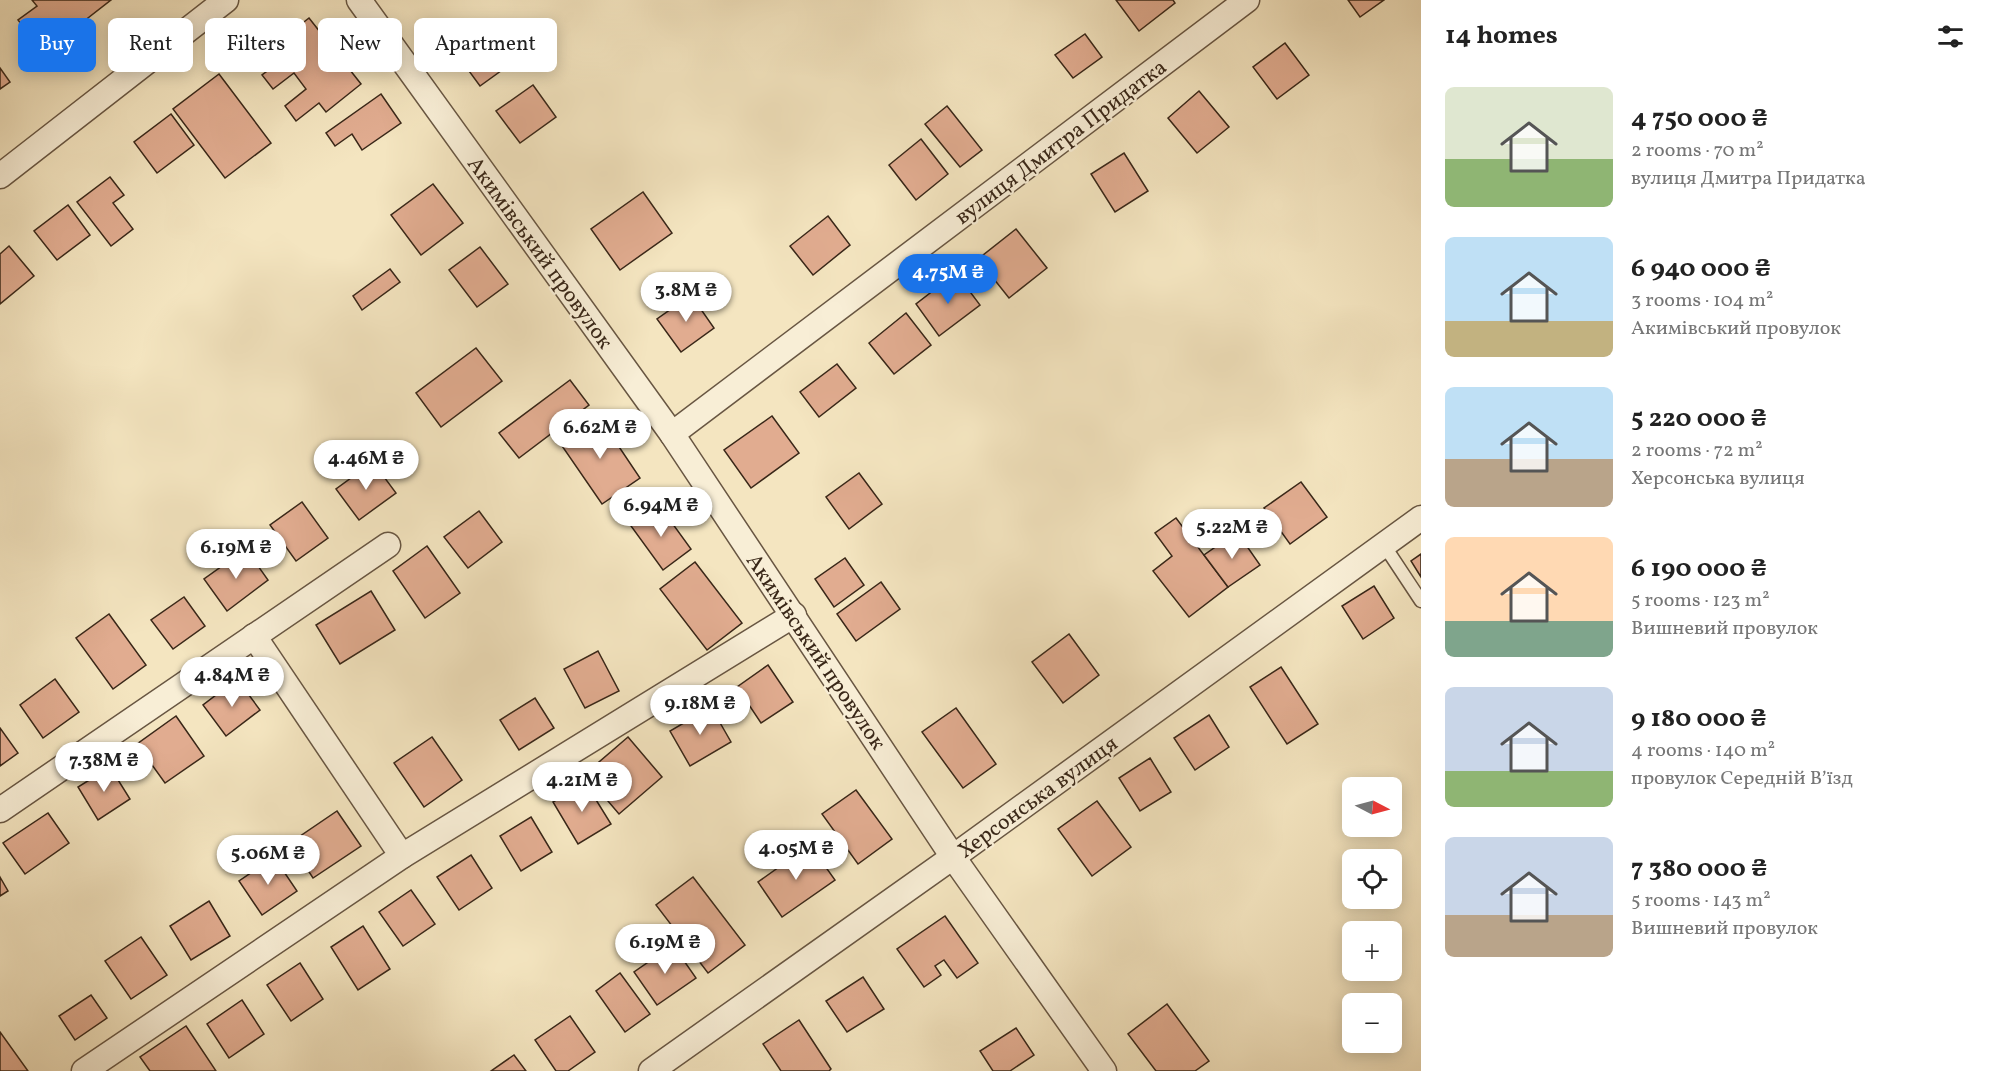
<!DOCTYPE html>
<meta charset="utf-8">
<style>
body{margin:0;font-family:Vollkorn,serif;background:#f2f2f2;color:#222;height:100vh;display:flex;flex-direction:column;font-size:22px;white-space:nowrap}
*{box-sizing:border-box;margin:0}
p{font-size:20px;color:#767676}
.icon{flex:none;width:33px;height:33px;fill:none;stroke:currentColor;stroke-width:2;stroke-linecap:round;stroke-linejoin:round}
.map{position:relative;flex:1;overflow:hidden}
.side{display:flex;flex-direction:column;background:#fff;width:570px}
.side>*{flex:none}
.banner{position:absolute;left:18px;top:18px;width:570px;height:54px;display:flex;gap:12px}
.needle{width:39px;rotate:96deg}
.controls{position:absolute;left:1342px;top:777px;display:grid;gap:12px}
.controls a{display:grid;place-items:center;width:60px;height:60px;border-radius:9px;background:#fff;box-shadow:0 3px 15px #0003;font-size:30px}
.price{position:absolute;translate:-50% -51px;padding:0 14px;border-radius:21px;background:#fff;color:#222;font-size:20px;line-height:39px;filter:drop-shadow(0 2px 3px #0008)}
.price::after{content:'';position:absolute;left:50%;top:36px;width:18px;height:14px;margin-left:-9px;background:inherit;clip-path:polygon(0 0,100% 0,50% 100%)}
.price.selected{background:#1a73e8;color:#fff}
ul{padding:0;list-style:none}
li{display:flex;align-items:center;gap:18px;height:150px;padding:0 24px}
li span{display:grid;place-items:center;flex:none;width:168px;height:120px;border-radius:9px;color:#555}
li>.icon{margin-inline-start:auto}
span .icon{width:72px;height:72px;fill:#fffc;stroke-width:1}
li b{font-size:26px}
h2{display:flex;justify-content:space-between;align-items:center;height:72px;padding:0 24px;font-size:26px}
.tag{padding:0 21px;border-radius:9px;background:#fff;box-shadow:0 3px 15px #0003;font-size:21px;line-height:54px}
.tag.selected{background:#1a73e8;color:#fff}
main{display:flex;flex:1;min-height:0}
.map>svg:first-child{display:block}
.building{fill:#e1ac90;stroke:#392718;stroke-width:1.5}
.lines{fill:none;stroke-linecap:round;stroke-linejoin:round}
.lane-casing{stroke:#685642;stroke-width:15}
.street-casing{stroke:#685642;stroke-width:27}
.lane{stroke:#f8eed6;stroke-width:12}
.street{stroke:#f8eed6;stroke-width:24}
.labels{text-anchor:middle;stroke-width:4.5;stroke-linejoin:round;paint-order:stroke}
.street-label{font-size:22px;fill:#392718;stroke:#f8eed6}
</style>
<main>
<div class="map">
<svg width="1421" height="1071" viewBox="0 0 1421 1071">
<rect width="100%" height="100%" fill="#f4e5c0"/>
<filter id="stains"><feTurbulence type="fractalNoise" baseFrequency=".00333" numOctaves="4"/><feColorMatrix values="0 0 0 0 .2 0 0 0 0 .09 0 0 0 0 .02 0 0 0 .5 -.17"/></filter>
<radialGradient id="worn" r=".72"><stop offset=".6" stop-color="#630" stop-opacity="0"/><stop offset="1" stop-color="#630" stop-opacity=".3"/></radialGradient>
<g class="building">
<polygon points="32,0 111,0 43,53 18,20 37,6"/>
<polygon points="1116,0 1173,0 1175,3 1139,31"/>
<polygon points="1348,0 1384,0 1360,17"/>
<polygon points="309,18 361,84 326,112 319,103 296,121 285,106 306,89 294,73 273,89 262,75 286,57 276,44"/>
<polygon points="494,30 516,60 480,86 458,56"/>
<polygon points="1085,34 1102,57 1073,78 1055,55"/>
<polygon points="1285,43 1309,75 1277,99 1253,67"/>
<polygon points="0,68 10,82 0,89"/>
<polygon points="219,74 271,143 225,178 173,109"/>
<polygon points="533,85 556,117 520,143 496,111"/>
<polygon points="1199,91 1229,127 1197,153 1168,118"/>
<polygon points="381,94 401,123 362,150 352,134 335,146 326,133"/>
<polygon points="947,106 982,150 960,167 925,124"/>
<polygon points="171,114 194,145 157,173 134,142"/>
<polygon points="921,139 948,174 916,200 889,165"/>
<polygon points="1124,153 1148,191 1115,212 1091,174"/>
<polygon points="110,177 124,195 113,203 133,229 111,246 77,202"/>
<polygon points="433,184 463,223 421,255 391,215"/>
<polygon points="643,192 672,233 620,270 591,229"/>
<polygon points="68,205 90,235 57,260 34,231"/>
<polygon points="828,216 850,245 813,275 790,246"/>
<polygon points="1016,229 1047,268 1009,298 978,259"/>
<polygon points="9,246 34,276 0,304 0,254"/>
<polygon points="480,247 508,284 477,307 449,270"/>
<polygon points="390,269 400,282 362,310 353,296"/>
<polygon points="956,273 980,305 939,336 916,304"/>
<polygon points="691,295 714,328 681,352 657,319"/>
<polygon points="906,313 931,345 894,374 869,343"/>
<polygon points="476,348 502,381 441,427 416,393"/>
<polygon points="837,364 856,388 819,417 800,392"/>
<polygon points="570,380 589,405 519,458 499,433"/>
<polygon points="772,416 799,453 751,488 724,450"/>
<polygon points="599,417 640,478 602,504 560,443"/>
<polygon points="373,462 396,493 359,520 336,489"/>
<polygon points="859,473 882,504 849,529 826,497"/>
<polygon points="1301,482 1327,517 1290,544 1264,508"/>
<polygon points="302,502 328,538 296,561 270,525"/>
<polygon points="659,505 691,549 663,570 631,526"/>
<polygon points="479,511 502,542 468,568 444,537"/>
<polygon points="1176,518 1228,587 1189,617 1153,571 1172,556 1155,533"/>
<polygon points="1237,532 1260,565 1228,587 1204,555"/>
<polygon points="427,546 460,593 425,618 393,571"/>
<polygon points="246,549 268,580 227,611 204,579"/>
<polygon points="1421,554 1421,577 1411,561"/>
<polygon points="845,558 864,585 834,607 815,579"/>
<polygon points="695,562 742,623 707,650 660,589"/>
<polygon points="881,582 900,609 856,641 837,614"/>
<polygon points="1374,586 1394,618 1363,639 1342,606"/>
<polygon points="371,591 395,630 340,664 316,625"/>
<polygon points="184,597 205,626 173,649 151,620"/>
<polygon points="109,614 146,665 113,689 76,638"/>
<polygon points="1069,634 1099,675 1063,703 1032,662"/>
<polygon points="598,651 619,691 585,708 564,669"/>
<polygon points="768,665 793,702 761,723 737,687"/>
<polygon points="1281,667 1318,724 1287,744 1250,687"/>
<polygon points="55,679 79,712 43,738 20,705"/>
<polygon points="237,679 260,710 226,736 203,705"/>
<polygon points="535,698 554,728 519,750 500,720"/>
<polygon points="711,707 731,742 690,766 670,731"/>
<polygon points="956,708 996,764 963,788 922,732"/>
<polygon points="1209,715 1229,747 1195,770 1174,738"/>
<polygon points="176,716 204,756 165,783 137,744"/>
<polygon points="0,728 18,753 0,766"/>
<polygon points="432,737 462,780 424,807 394,763"/>
<polygon points="628,737 662,777 619,814 585,774"/>
<polygon points="1150,758 1171,792 1140,811 1119,778"/>
<polygon points="110,767 130,799 98,820 78,787"/>
<polygon points="585,782 611,824 578,844 553,802"/>
<polygon points="856,790 892,839 858,864 822,814"/>
<polygon points="1097,801 1131,847 1092,876 1058,829"/>
<polygon points="337,811 361,846 313,878 290,843"/>
<polygon points="48,813 69,843 25,874 3,843"/>
<polygon points="531,817 552,852 521,871 500,836"/>
<polygon points="810,845 835,880 782,917 758,882"/>
<polygon points="471,855 492,888 459,910 437,877"/>
<polygon points="274,857 297,891 262,915 239,881"/>
<polygon points="0,877 8,891 0,896"/>
<polygon points="693,877 745,945 708,973 656,905"/>
<polygon points="411,890 435,924 403,946 379,912"/>
<polygon points="209,901 230,936 191,960 170,926"/>
<polygon points="945,916 978,963 957,978 944,960 935,966 941,975 924,987 897,949"/>
<polygon points="363,926 390,969 358,990 331,947"/>
<polygon points="141,937 167,975 131,999 105,961"/>
<polygon points="673,945 696,978 657,1005 634,972"/>
<polygon points="300,963 323,999 291,1021 267,985"/>
<polygon points="620,973 650,1014 625,1032 596,991"/>
<polygon points="863,977 884,1009 847,1032 826,1001"/>
<polygon points="91,995 107,1018 75,1040 59,1016"/>
<polygon points="242,1000 264,1034 229,1058 207,1024"/>
<polygon points="1167,1004 1209,1061 1195,1071 1156,1071 1128,1034"/>
<polygon points="570,1016 595,1052 568,1071 556,1071 535,1040"/>
<polygon points="799,1020 831,1069 829,1071 781,1071 763,1044"/>
<polygon points="186,1026 216,1071 150,1071 140,1057"/>
<polygon points="1016,1028 1034,1055 1010,1071 993,1071 980,1051"/>
<polygon points="0,1032 28,1071 0,1071"/>
<polygon points="514,1055 526,1071 491,1071"/>
</g>
<g class="lines">
<defs>
<polyline id="lane" points="1384,545 1421,601"/>
<g id="street">
<polyline points="359,0 672,434 953,857 1104,1071"/>
<polyline points="0,176 226,0"/>
<polyline points="672,434 1247,0"/>
<polyline points="254,636 402,856"/>
<polyline points="0,810 388,545"/>
<polyline points="84,1071 402,856 794,615"/>
<polyline points="651,1071 953,857 1421,518"/>
</g>
</defs>
<use href="#lane" class="lane-casing"/>
<use href="#street" class="street-casing"/>
<use href="#lane" class="lane"/>
<use href="#street" class="street"/>
</g>
<g class="labels">
<g class="street-label">
<text transform="translate(1060 141) rotate(-37)" y="8">вулиця Дмитра Придатка</text>
<text transform="translate(541 252) rotate(54)" y="8">Акимівський провулок</text>
<text transform="translate(817 651) rotate(56)" y="8">Акимівський провулок</text>
<text transform="translate(1037 796) rotate(-36)" y="8">Херсонська вулиця</text>
</g>
</g>
<rect width="100%" height="100%" filter="url(#stains)"/>
<rect width="100%" height="100%" fill="url(#worn)"/>
</svg>
<div class="controls">
<a><svg class="needle" viewBox="-14 -14 28 28"><path d="M0-13l5 13h-10z" fill="#e53935"/><path d="M0 13l5-13h-10z" fill="#767676"/></svg></a>
<a><svg class="icon" aria-label="locate" viewBox="0 0 24 24"><circle cx="12" cy="12" r="6"/><path d="M12 2v4M12 18v4M2 12h4M18 12h4"/></svg></a>
<a>+</a>
<a>−</a>
</div>
<b class="price selected" style="left:948px;top:305px">4.75M ₴</b>
<b class="price" style="left:686px;top:323px">3.8M ₴</b>
<b class="price" style="left:600px;top:460px">6.62M ₴</b>
<b class="price" style="left:366px;top:491px">4.46M ₴</b>
<b class="price" style="left:661px;top:538px">6.94M ₴</b>
<b class="price" style="left:1232px;top:560px">5.22M ₴</b>
<b class="price" style="left:236px;top:580px">6.19M ₴</b>
<b class="price" style="left:232px;top:708px">4.84M ₴</b>
<b class="price" style="left:700px;top:736px">9.18M ₴</b>
<b class="price" style="left:104px;top:793px">7.38M ₴</b>
<b class="price" style="left:582px;top:813px">4.21M ₴</b>
<b class="price" style="left:796px;top:881px">4.05M ₴</b>
<b class="price" style="left:268px;top:886px">5.06M ₴</b>
<b class="price" style="left:665px;top:975px">6.19M ₴</b>
<div class="banner">
<a class="tag selected">Buy</a>
<a class="tag">Rent</a>
<a class="tag">Filters</a>
<a class="tag">New</a>
<a class="tag">Apartment</a>
</div>
</div>
<section class="side">
<h2>14 homes<svg class="icon" aria-label="filters" viewBox="0 0 24 24"><path d="M4 7h16M4 17h16"/><circle cx="9" cy="7" r="2"/><circle cx="15" cy="17" r="2"/></svg></h2>
<ul>
<li><span style="background:linear-gradient(#dfe7d0 60%,#8fb573 0)"><svg class="icon" aria-label="home" viewBox="0 0 24 24"><path d="M3 11l9-7 9 7M6 9v11h12V9"/></svg></span><div><b>4 750 000 ₴</b><p>2 rooms · 70 m²</p><p>вулиця Дмитра Придатка</p></div></li>
<li><span style="background:linear-gradient(#bfe0f5 70%,#c2b280 0)"><svg class="icon" aria-label="home" viewBox="0 0 24 24"><path d="M3 11l9-7 9 7M6 9v11h12V9"/></svg></span><div><b>6 940 000 ₴</b><p>3 rooms · 104 m²</p><p>Акимівський провулок</p></div></li>
<li><span style="background:linear-gradient(#bfe0f5 60%,#b9a48a 0)"><svg class="icon" aria-label="home" viewBox="0 0 24 24"><path d="M3 11l9-7 9 7M6 9v11h12V9"/></svg></span><div><b>5 220 000 ₴</b><p>2 rooms · 72 m²</p><p>Херсонська вулиця</p></div></li>
<li><span style="background:linear-gradient(#ffd9b3 70%,#7fa58c 0)"><svg class="icon" aria-label="home" viewBox="0 0 24 24"><path d="M3 11l9-7 9 7M6 9v11h12V9"/></svg></span><div><b>6 190 000 ₴</b><p>5 rooms · 123 m²</p><p>Вишневий провулок</p></div></li>
<li><span style="background:linear-gradient(#c9d6e8 70%,#8fb573 0)"><svg class="icon" aria-label="home" viewBox="0 0 24 24"><path d="M3 11l9-7 9 7M6 9v11h12V9"/></svg></span><div><b>9 180 000 ₴</b><p>4 rooms · 140 m²</p><p>провулок Середній Вʼїзд</p></div></li>
<li><span style="background:linear-gradient(#c9d6e8 65%,#b9a48a 0)"><svg class="icon" aria-label="home" viewBox="0 0 24 24"><path d="M3 11l9-7 9 7M6 9v11h12V9"/></svg></span><div><b>7 380 000 ₴</b><p>5 rooms · 143 m²</p><p>Вишневий провулок</p></div></li>
</ul>
</section>
</main>
